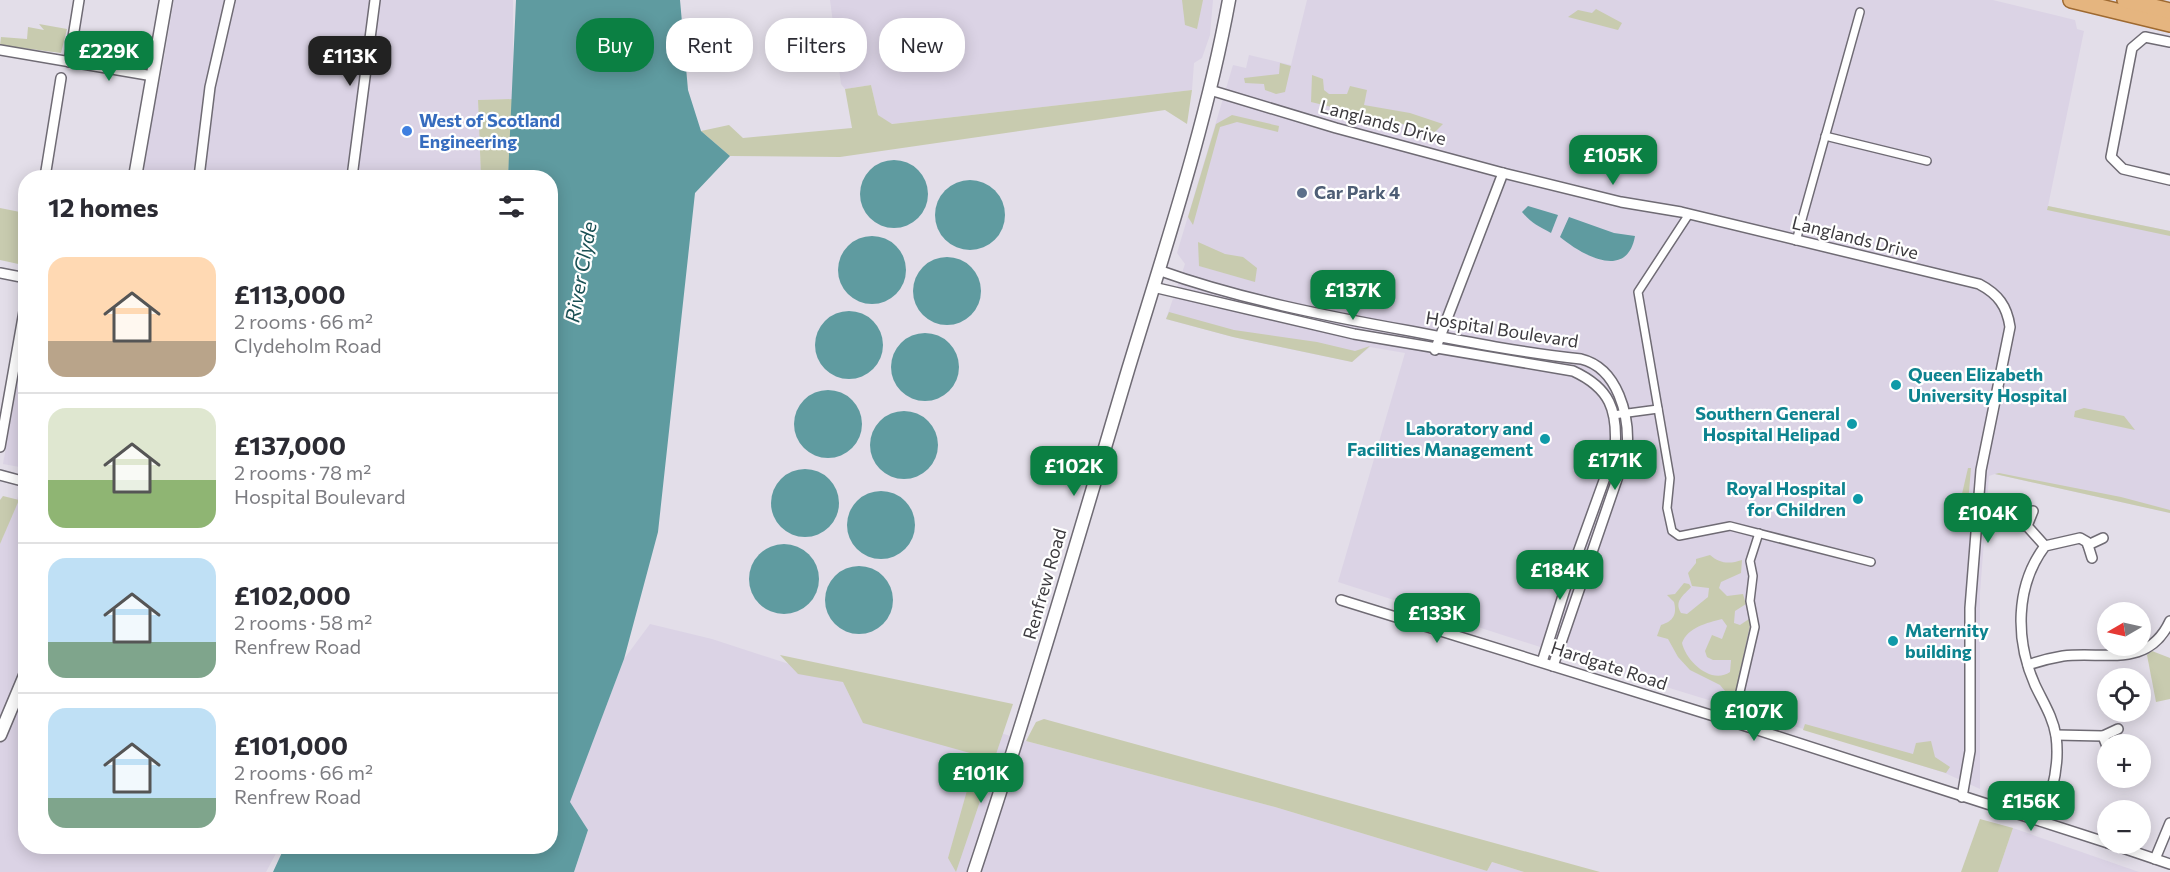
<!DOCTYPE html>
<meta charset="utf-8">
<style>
body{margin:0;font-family:Commissioner,sans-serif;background:#f7f7f7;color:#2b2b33;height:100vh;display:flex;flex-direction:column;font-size:22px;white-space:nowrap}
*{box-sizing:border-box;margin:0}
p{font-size:20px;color:#7c7c81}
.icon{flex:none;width:33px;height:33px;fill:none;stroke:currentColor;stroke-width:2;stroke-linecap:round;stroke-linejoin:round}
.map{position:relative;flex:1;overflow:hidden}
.panel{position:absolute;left:18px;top:170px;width:540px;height:684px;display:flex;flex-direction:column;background:#fff;border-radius:24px;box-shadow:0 3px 15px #0003}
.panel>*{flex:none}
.banner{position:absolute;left:576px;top:18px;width:570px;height:54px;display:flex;gap:12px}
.needle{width:39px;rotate:261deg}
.tools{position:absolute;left:2097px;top:602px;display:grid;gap:12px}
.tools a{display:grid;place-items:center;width:54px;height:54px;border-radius:50%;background:#fff;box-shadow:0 3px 15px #0003;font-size:30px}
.price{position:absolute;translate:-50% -51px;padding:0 14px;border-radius:12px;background:#0b8043;color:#fff;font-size:20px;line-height:39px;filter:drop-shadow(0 2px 3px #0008)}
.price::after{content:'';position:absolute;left:50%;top:36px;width:18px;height:14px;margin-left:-9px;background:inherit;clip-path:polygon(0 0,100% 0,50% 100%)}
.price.active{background:#222;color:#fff}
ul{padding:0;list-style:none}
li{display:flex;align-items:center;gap:18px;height:150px;padding:0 30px}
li+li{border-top:2px solid #e1e1e2}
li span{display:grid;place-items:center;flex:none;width:168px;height:120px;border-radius:18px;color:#555}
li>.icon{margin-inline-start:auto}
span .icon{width:72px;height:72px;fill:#fffc;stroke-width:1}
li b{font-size:26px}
h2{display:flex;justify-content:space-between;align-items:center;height:72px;padding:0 30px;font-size:26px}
.chip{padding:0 21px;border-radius:24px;background:#fff;box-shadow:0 3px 15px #0003;font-size:21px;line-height:54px}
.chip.active{background:#0b8043;color:#fff}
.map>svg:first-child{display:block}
.built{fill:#dbd3e5}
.green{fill:#c8cbaf;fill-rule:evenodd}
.water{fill:#5f9ba0}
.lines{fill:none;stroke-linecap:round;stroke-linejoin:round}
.pedestrian-casing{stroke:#6f6b74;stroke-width:10}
.minor-casing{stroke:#6f6b74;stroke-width:12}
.tertiary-casing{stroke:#6f6b74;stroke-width:15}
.primary-casing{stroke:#9e6930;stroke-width:18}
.pedestrian{stroke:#fff;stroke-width:7}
.minor{stroke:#fff;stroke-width:9}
.tertiary{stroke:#fff;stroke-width:12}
.primary{stroke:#e5b57f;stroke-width:15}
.shop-dot{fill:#3f7fe0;stroke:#fff;stroke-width:2}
.service-dot{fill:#5c6f8a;stroke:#fff;stroke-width:2}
.culture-dot{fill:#0f9aa8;stroke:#fff;stroke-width:2}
.labels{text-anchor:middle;stroke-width:4.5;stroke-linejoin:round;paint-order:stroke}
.shop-label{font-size:18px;font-weight:bold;fill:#366cbe;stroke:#fff;text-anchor:start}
.street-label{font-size:18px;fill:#3c3a3e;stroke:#fff}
.service-label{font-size:18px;font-weight:bold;fill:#4e5e75;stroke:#fff;text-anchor:start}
.culture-label{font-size:18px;font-weight:bold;fill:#0d838f;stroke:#fff;text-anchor:end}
.water-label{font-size:20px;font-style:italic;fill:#1b5155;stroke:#fff}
</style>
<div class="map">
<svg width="2170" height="872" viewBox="0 0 2170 872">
<rect width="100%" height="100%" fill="#e3dee9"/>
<g class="built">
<polygon points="174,0 513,0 513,99 478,100 481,177 135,177 161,76"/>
<polygon points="830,0 1213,0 1210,35 1202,58 1194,63 1192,90 891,124 878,115 871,85 845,89 841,84"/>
<polygon points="1307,0 1993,0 2075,20 2077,29 2084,31 2048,206 2170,231 2170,513 1995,474 1989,476 1980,593 1980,789 1945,773 1891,756 1624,674 1338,582 1405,353 1370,347 1352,362 1233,337 1166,319 1185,264 1177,253 1233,65 1246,68 1249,55 1291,65"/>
<polygon points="25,341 26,468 25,468 3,464"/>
<polygon points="25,478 26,846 280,846 266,872 0,872 0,544"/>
<polygon points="650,624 712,639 1026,741 1275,807 1487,871 1492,862 1524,872 574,872 588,830 569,803 624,659"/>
<polygon points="2013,828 2139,872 1998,872"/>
</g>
<g class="green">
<polygon points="1182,0 1203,0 1197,29 1185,25"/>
<polygon points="1596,9 1622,23 1618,30 1568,17 1578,10 1592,13"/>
<polygon points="39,24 67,29 61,53 0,45 1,37 27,39 28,27 44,30"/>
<polygon points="1280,63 1291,66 1285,92 1276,94 1265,90 1264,84 1245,83 1244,78 1279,74"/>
<polygon points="1312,75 1323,79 1324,90 1329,94 1347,94 1350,86 1367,90 1364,105 1410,113 1443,124 1435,132 1311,102"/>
<polygon points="871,85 878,115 892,124 1192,90 1187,124 1165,110 840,157 730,156 701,131 729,125 743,138 852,128 845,89"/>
<polygon points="513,99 508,177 481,177 478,100"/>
<polygon points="1232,115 1279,126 1278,132 1237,122 1220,127 1193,225 1188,217 1216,124"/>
<polygon points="2048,206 2170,231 2170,236 2047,210"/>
<polygon points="0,208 25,213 23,265 0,260"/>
<polygon points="1198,242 1225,254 1243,257 1257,268 1255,282 1199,266"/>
<polygon points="1169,312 1234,330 1317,342 1355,351 1370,346 1352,362 1233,337 1166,319"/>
<polygon points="2084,408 2124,416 2135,430 2074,417 2075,411"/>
<polygon points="1968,468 1971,468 1966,527 1955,524"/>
<polygon points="1999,473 2121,497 2170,510 2170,513 1995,474"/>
<polygon points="3,496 19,500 0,544 0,500"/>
<path d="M 1710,555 C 1720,564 1730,564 1742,560 L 1741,573 L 1721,582 L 1719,588 L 1727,596 L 1743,594 L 1746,604 L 1735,611 L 1734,623 L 1740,625 L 1749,619 L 1751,621 L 1732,708 L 1726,706 L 1725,691 L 1720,685 L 1690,670 L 1678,657 L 1668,639 L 1657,636 L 1661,625 C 1674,621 1677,614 1674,602 L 1667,595 L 1675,594 L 1684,583 L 1689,584 L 1691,587 C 1683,596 1674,601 1681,613 L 1687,614 L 1708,597 L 1709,588 L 1692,586 L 1688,573 L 1696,563 L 1696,559 ZM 1722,619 L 1727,626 L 1722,639 L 1712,635 L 1705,651 L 1707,657 L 1713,660 L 1731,660 L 1730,672 C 1711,685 1686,661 1682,643 C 1688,627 1707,623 1722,619 Z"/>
<polygon points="2152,651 2170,658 2170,699 2156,702 2147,655"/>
<polygon points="780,655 1013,704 956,872 948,858 977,755 863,723 843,682 798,674"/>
<polygon points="1044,719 1600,872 1524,872 1492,862 1487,871 1275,807 1026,741 1036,722"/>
<polygon points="1805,724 1913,754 1916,743 1931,741 1935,757 1950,767 1946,773 1803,730"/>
<polygon points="1980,819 2013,828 1998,872 1961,872"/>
</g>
<g class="water">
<polygon points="516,0 680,0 688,90 701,131 730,156 695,193 658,532 624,659 570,802 588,830 574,872 273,872 285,846 550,846 550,177 508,177"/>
<circle cx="894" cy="194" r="34"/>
<circle cx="970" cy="215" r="35"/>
<path d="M 1528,206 L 1558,215 L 1551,233 C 1539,227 1530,222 1522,212 Z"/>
<path d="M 1569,217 L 1614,233 L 1635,236 C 1627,281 1582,255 1560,237 Z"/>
<circle cx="872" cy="270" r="34"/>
<circle cx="947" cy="291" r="34"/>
<circle cx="849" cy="345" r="34"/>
<circle cx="925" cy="367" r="34"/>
<circle cx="828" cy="424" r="34"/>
<circle cx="904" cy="445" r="34"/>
<circle cx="805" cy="503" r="34"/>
<circle cx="881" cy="525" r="34"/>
<circle cx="784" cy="579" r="35"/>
<circle cx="859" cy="600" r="34"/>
</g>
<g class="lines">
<defs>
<g id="pedestrian">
<polyline points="1825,136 1927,161"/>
<polyline points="1689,214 1638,292 1670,478 1667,508 1672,531 1679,536 1730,526 1871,562"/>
<polyline points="1796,241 1860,12"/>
<polyline points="1613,415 1658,409"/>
<polyline points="1733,722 1755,627 1750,601 1753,576 1750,561 1759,533"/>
</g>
<g id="minor">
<polyline points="2170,42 2145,37 2132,48 2111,157 2123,169 2170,180"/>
<polyline points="0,50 153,76"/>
<polyline points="69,62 79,0"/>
<path d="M 1210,90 L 1336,128 L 1503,173 L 1621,202 L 1681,212 L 1979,284 C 1998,294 2007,306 2010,327 L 1981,470 L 1970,608 L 1970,751 L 1962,797"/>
<polyline points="45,177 61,78"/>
<polyline points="199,177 210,87 230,0"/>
<polyline points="352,177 375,0"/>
<path d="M 1158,270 C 1239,299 1326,316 1410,331 C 1467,342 1524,353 1581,359 C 1618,368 1630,416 1627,450 L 1553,666"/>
<polyline points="0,273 26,278"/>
<path d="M 1153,287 L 1354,334 L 1573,371 C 1610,388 1618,410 1615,450 L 1567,583 L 1542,662"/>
<polyline points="1435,350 1503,173"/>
<polyline points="0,447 26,300"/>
<polyline points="0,475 26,482"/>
<polyline points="2010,526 2027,526 2033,511"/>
<polyline points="2027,526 2045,546"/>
<polyline points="2088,545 2103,538"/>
<polyline points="1341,600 1733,722 2108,843"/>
<path d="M 2028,665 C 2039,661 2051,658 2063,656 C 2104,651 2148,669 2170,621"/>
<polyline points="2056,735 2103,736 2118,729"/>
<polyline points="2103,736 2108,749"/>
<polyline points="2127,777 2129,778"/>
<path d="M 2041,821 C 2052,795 2060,765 2056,736 C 2053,717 2043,702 2035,685 C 2015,640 2015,586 2045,546 L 2080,538 L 2087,542 L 2092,558"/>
<polyline points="2108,843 2170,864"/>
<polyline points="2155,859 2170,823"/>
</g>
<g id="tertiary">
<polyline points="135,177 166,0"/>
<polyline points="0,735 26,673"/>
<path d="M 974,872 C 1029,706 1078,538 1128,370 C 1165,248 1206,126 1229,0"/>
</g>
<g id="primary">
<polyline points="2071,0 2170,24"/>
<polyline points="2125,0 2170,11"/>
</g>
</defs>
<use href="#pedestrian" class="pedestrian-casing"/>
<use href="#minor" class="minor-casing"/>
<use href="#tertiary" class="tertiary-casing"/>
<use href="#primary" class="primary-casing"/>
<use href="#pedestrian" class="pedestrian"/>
<use href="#minor" class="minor"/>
<use href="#tertiary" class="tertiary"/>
<use href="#primary" class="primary"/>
</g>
<circle class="shop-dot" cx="407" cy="131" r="6"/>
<circle class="service-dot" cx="1302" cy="193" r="6"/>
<g class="culture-dot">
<circle cx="1896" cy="385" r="6"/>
<circle cx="1852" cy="424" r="6"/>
<circle cx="1545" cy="439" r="6"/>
<circle cx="1858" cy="499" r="6"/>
<circle cx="1893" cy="641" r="6"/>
</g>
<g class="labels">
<g class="shop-label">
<text x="419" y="127">West of Scotland<tspan x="419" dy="21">Engineering</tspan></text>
</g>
<g class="street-label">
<text transform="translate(1383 123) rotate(15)" y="6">Langlands Drive</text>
<text transform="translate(1855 238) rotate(14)" y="6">Langlands Drive</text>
<text transform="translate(1502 330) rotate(9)" y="6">Hospital Boulevard</text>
<text transform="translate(1045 584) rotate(-74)" y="6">Renfrew Road</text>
<text transform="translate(1609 666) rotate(18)" y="6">Hardgate Road</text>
</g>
<g class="service-label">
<text x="1314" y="199">Car Park 4</text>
</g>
<g class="culture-label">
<text x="1908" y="381" text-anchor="start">Queen Elizabeth<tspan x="1908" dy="21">University Hospital</tspan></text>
<text x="1840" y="420">Southern General<tspan x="1840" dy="21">Hospital Helipad</tspan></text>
<text x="1533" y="435">Laboratory and<tspan x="1533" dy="21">Facilities Management</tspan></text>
<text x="1846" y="495">Royal Hospital<tspan x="1846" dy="21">for Children</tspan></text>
<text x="1905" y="637" text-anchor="start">Maternity<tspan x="1905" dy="21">building</tspan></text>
</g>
<g class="water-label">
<text transform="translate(581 272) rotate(-80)" y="7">River Clyde</text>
</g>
</g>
</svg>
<div class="tools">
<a><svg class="needle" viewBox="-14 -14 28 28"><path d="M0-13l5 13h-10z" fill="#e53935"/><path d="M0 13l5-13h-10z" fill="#7c7c81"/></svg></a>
<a><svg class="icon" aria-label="locate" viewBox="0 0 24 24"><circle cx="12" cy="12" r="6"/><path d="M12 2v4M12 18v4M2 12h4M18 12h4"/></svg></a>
<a>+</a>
<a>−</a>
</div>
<b class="price" style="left:109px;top:82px">£229K</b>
<b class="price active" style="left:350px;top:87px">£113K</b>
<b class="price" style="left:1613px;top:186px">£105K</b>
<b class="price" style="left:1353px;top:321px">£137K</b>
<b class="price" style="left:1615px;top:491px">£171K</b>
<b class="price" style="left:1074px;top:497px">£102K</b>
<b class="price" style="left:1988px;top:544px">£104K</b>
<b class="price" style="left:1560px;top:601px">£184K</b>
<b class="price" style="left:1437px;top:644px">£133K</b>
<b class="price" style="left:1754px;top:742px">£107K</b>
<b class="price" style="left:981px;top:804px">£101K</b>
<b class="price" style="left:2031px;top:832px">£156K</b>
<div class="banner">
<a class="chip active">Buy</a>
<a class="chip">Rent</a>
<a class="chip">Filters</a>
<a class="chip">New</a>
</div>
<section class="panel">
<h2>12 homes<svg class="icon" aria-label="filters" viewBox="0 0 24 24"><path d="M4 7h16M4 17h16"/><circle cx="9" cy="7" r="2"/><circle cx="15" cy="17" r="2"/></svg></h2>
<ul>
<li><span style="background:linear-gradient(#ffd9b3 70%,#b9a48a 0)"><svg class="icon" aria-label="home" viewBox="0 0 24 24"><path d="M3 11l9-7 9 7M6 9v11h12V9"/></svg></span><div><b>£113,000</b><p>2 rooms · 66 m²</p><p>Clydeholm Road</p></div></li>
<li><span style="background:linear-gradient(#dfe7d0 60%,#8fb573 0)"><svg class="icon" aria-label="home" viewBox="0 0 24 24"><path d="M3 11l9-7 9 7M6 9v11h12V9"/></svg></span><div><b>£137,000</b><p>2 rooms · 78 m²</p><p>Hospital Boulevard</p></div></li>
<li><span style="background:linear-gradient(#bfe0f5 70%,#7fa58c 0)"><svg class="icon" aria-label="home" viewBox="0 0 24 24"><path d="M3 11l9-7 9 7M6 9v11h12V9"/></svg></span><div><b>£102,000</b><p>2 rooms · 58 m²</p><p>Renfrew Road</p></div></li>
<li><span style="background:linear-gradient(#bfe0f5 75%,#7fa58c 0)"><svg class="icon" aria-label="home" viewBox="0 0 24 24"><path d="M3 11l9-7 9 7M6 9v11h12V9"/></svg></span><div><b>£101,000</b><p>2 rooms · 66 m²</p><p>Renfrew Road</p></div></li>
</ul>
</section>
</div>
